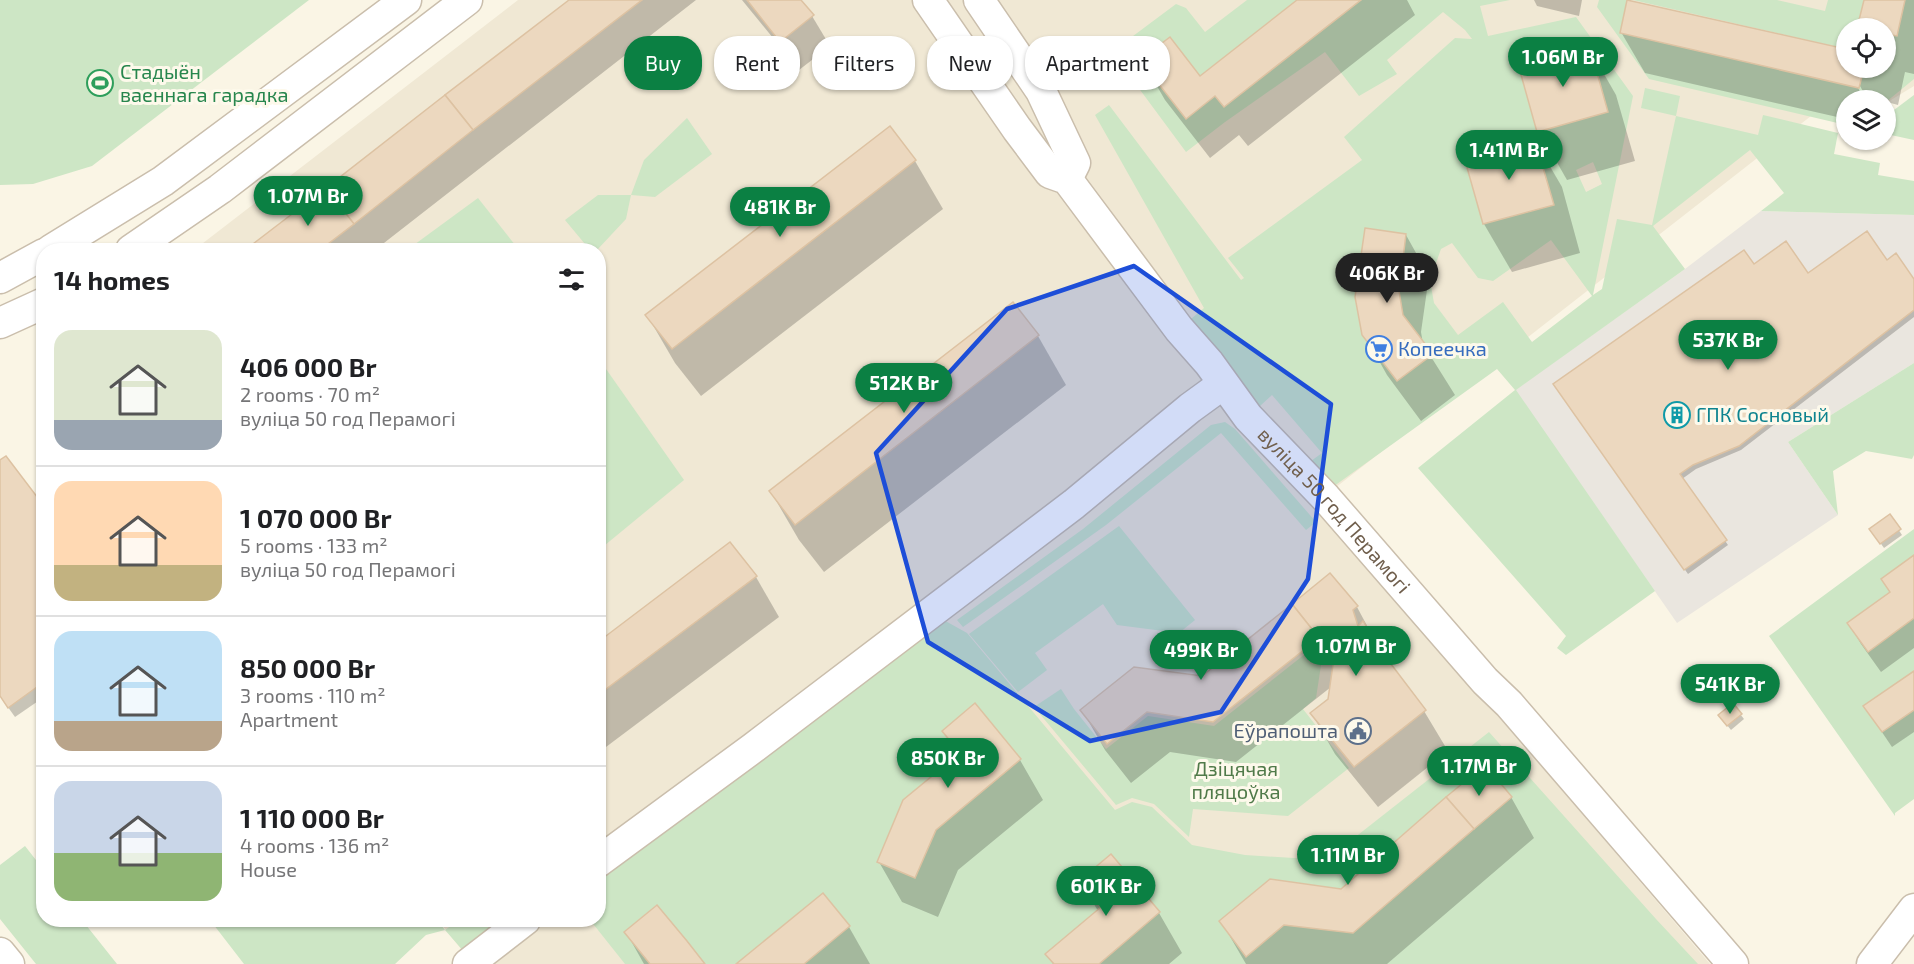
<!DOCTYPE html>
<meta charset="utf-8">
<style>
body{margin:0;font-family:"Exo 2",sans-serif;background:#f2f2f2;color:#202124;height:100vh;display:flex;flex-direction:column;font-size:22px;white-space:nowrap}
*{box-sizing:border-box;margin:0}
p{font-size:20px;color:#757577}
.icon{flex:none;width:33px;height:33px;fill:none;stroke:currentColor;stroke-width:2;stroke-linecap:round;stroke-linejoin:round}
.map{position:relative;flex:1;overflow:hidden}
.side{position:absolute;left:36px;top:243px;width:570px;height:684px;display:flex;flex-direction:column;background:#fff;border-radius:24px;box-shadow:0 2px 4px #0004}
.side>*{flex:none}
.top-card{position:absolute;left:624px;top:36px;width:570px;height:54px;display:flex;gap:12px}
.controls{position:absolute;left:1836px;top:18px;display:grid;gap:12px}
.controls a{display:grid;place-items:center;width:60px;height:60px;border-radius:50%;background:#fff;box-shadow:0 2px 4px #0004;font-size:30px}
.price{position:absolute;translate:-50% -51px;padding:0 14px;border-radius:21px;background:#0b8043;color:#fff;font-size:20px;line-height:39px;filter:drop-shadow(0 2px 3px #0008)}
.price::after{content:'';position:absolute;left:50%;top:36px;width:18px;height:14px;margin-left:-9px;background:inherit;clip-path:polygon(0 0,100% 0,50% 100%)}
.price.current{background:#222;color:#fff}
ul{padding:0;list-style:none}
li{display:flex;align-items:center;gap:18px;height:150px;padding:0 18px}
li+li{border-top:2px solid #e0e0e0}
li span{display:grid;place-items:center;flex:none;width:168px;height:120px;border-radius:18px;color:#555}
li>.icon{margin-inline-start:auto}
span .icon{width:72px;height:72px;fill:#fffc;stroke-width:1}
li b{font-size:26px}
h2{display:flex;justify-content:space-between;align-items:center;height:72px;padding:0 18px;font-size:26px}
.tag{padding:0 21px;border-radius:24px;background:#fff;box-shadow:0 2px 4px #0004;font-size:21px;line-height:54px}
.tag.current{background:#0b8043;color:#fff}
.map>svg:first-child{display:block}
.residential{fill:#f0e8d4;fill-rule:evenodd}
.industrial{fill:#eae6df}
.green{fill:#cde6c5;fill-rule:evenodd}
.shadow{fill:#0003}
.building{fill:#ecd8bf;stroke:#ddc2a2;stroke-width:1.5}
.lines{fill:none;stroke-linecap:round;stroke-linejoin:round}
.minor-casing{stroke:#cabeac;stroke-width:33}
.minor{stroke:#fff;stroke-width:30}
.marked{fill:#1d4ed8;fill-opacity:0.2;stroke:#1d4ed8;stroke-width:4.5;stroke-linejoin:round}
.labels{text-anchor:middle;stroke-width:6;stroke-linejoin:round;paint-order:stroke}
.leisure-label{font-size:20px;fill:#27864d;stroke:#fdf9eb;text-anchor:start}
.shop-label{font-size:20px;fill:#366cbe;stroke:#fdf9eb;text-anchor:start}
.culture-label{font-size:20px;fill:#0d838f;stroke:#fdf9eb;text-anchor:start}
.street-label{font-size:20px;fill:#705f4d;stroke:#fdf9eb}
.service-label{font-size:20px;fill:#4e5e75;stroke:#fdf9eb;text-anchor:end}
.park-label{font-size:20px;fill:#507a49;stroke:#fdf9eb}
</style>
<div class="map">
<svg width="1914" height="964" viewBox="0 0 1914 964">
<rect width="100%" height="100%" fill="#faf5e5"/>
<path class="residential" d="M 518,0 L 1914,0 L 1914,86 L 1886,103 L 1886,100 L 1846,100 L 1811,116 L 1317,502 L 1710,964 L 473,964 L 438,920 L 598,920 L 598,250 L 194,250 ZM 1846,28 L 1886,28 L 1886,68 L 1846,68 Z"/>
<polygon class="industrial" points="1761,211 1914,215 1914,363 1788,442 1838,515 1677,623 1515,390 1685,269"/>
<g class="green">
<polygon points="0,0 309,0 92,166 33,184 0,185"/>
<path d="M 1247,0 L 1297,0 L 1200,76 L 1170,37 L 1140,60 L 1186,119 L 1215,96 L 1224,107 L 1361,0 L 1510,0 L 1480,6 L 1488,36 L 1576,17 L 1633,96 L 1593,295 L 1602,289 L 1617,219 L 1652,225 L 1676,116 L 1641,108 L 1645,88 L 1680,96 L 1676,116 L 1758,135 L 1763,115 L 1838,133 L 1834,154 L 1880,163 L 1878,175 L 1914,181 L 1914,215 L 1761,211 L 1784,193 L 1750,150 L 1653,226 L 1685,269 L 1516,390 L 1655,591 L 1566,655 L 1557,648 L 1566,636 L 1418,468 L 1515,390 L 1497,369 L 1330,489 L 1307,464 L 1322,453 L 1272,395 L 1248,417 L 1179,329 L 1204,308 L 1095,115 L 1109,105 L 1241,280 L 1244,278 L 1228,258 L 1362,160 L 1344,137 L 1455,38 L 1472,39 L 1465,30 L 1443,12 L 1387,60 L 1397,74 L 1359,96 L 1325,52 L 1225,122 L 1186,152 L 1115,56 L 1117,48 L 1176,4 L 1186,8 L 1205,32 ZM 1593,162 L 1602,184 L 1586,192 L 1576,170 ZM 1365,228 L 1406,234 L 1399,291 L 1403,315 L 1433,354 L 1397,381 L 1362,335 ZM 1551,240 L 1592,296 L 1532,342 L 1503,302 L 1458,335 L 1434,303 L 1430,280 L 1441,249 L 1452,243 L 1478,278 L 1493,281 Z"/>
<polygon points="1599,0 1627,0 1620,33 1859,88 1864,68 1886,68 1886,34 1897,36 1905,0 1914,0 1914,79 1886,102 1846,100 1846,125 1649,79 1597,7"/>
<polygon points="1633,0 1777,0 1825,11 1828,0 1864,0 1857,28 1846,28 1846,49"/>
<polygon points="1914,95 1914,140 1886,134 1886,116"/>
<polygon points="687,118 712,154 655,197 631,195 626,219 597,250 590,250 565,220 598,195 631,195 644,160"/>
<polygon points="478,198 519,250 407,250"/>
<polygon points="599,359 684,480 599,550 598,550"/>
<polygon points="1914,363 1914,455 1912,459 1866,451 1833,471 1838,515 1788,442"/>
<polygon points="1225,422 1235,429 1316,522 1306,530 1221,433 1106,525 963,627 957,620 1083,529 1211,425"/>
<polygon points="1119,526 1195,620 1179,633 1117,625 1103,604 1035,653 1047,670 1018,692 969,634"/>
<polygon points="1914,529 1914,799 1895,813 1895,816 1769,636"/>
<path d="M 931,613 L 967,633 L 1115,810 L 1132,802 L 1152,807 L 1192,845 L 1245,855 L 1326,860 L 1489,732 L 1656,919 L 1698,964 L 804,964 L 850,926 L 823,894 L 736,964 L 705,964 L 656,905 L 624,932 L 650,964 L 625,964 L 590,920 L 598,920 L 599,862 ZM 975,704 L 1021,759 L 936,830 L 915,878 L 877,862 L 903,800 L 960,753 L 942,731 ZM 1484,765 L 1512,797 L 1353,933 L 1284,925 L 1246,957 L 1220,921 L 1271,879 L 1341,889 Z"/>
<polygon points="1324,639 1330,646 1323,652 1316,698 1303,709 1349,768 1288,816 1193,809 1189,837 1154,804 1132,798 1116,805 1034,707 1061,689 1074,709 1106,749 1148,716 1214,726"/>
<polygon points="25,846 43,869 44,920 82,920 117,964 36,964 0,919 0,865"/>
<polygon points="210,920 437,920 445,930 459,920 525,920 472,961 445,930 426,935 395,964 244,964"/>
</g>
<g class="shadow">
<polygon points="572,0 696,0 375,250 371,250 366,244 358,250 248,250"/>
<polygon points="742,0 799,0 812,16 830,46 799,70"/>
<polygon points="1300,0 1407,0 1415,15 1248,146 1239,135 1210,158 1165,100 1142,60 1200,78"/>
<polygon points="1534,0 1582,0 1579,16 1537,6"/>
<polygon points="1865,0 1914,0 1914,74 1905,72 1898,105 1887,102 1886,111 1886,100 1868,100 1860,86 1857,86 1865,100 1846,100 1846,119 1645,73 1621,32 1629,1 1846,50 1846,68 1886,68 1886,28 1859,28"/>
<polygon points="1588,46 1616,95 1635,161 1567,180 1539,131"/>
<polygon points="890,128 915,161 943,209 701,396 675,363 647,315"/>
<polygon points="1534,139 1562,187 1580,253 1512,272 1484,224 1465,158"/>
<polygon points="1406,235 1429,276 1421,332 1423,344 1455,395 1421,421 1387,375 1364,334"/>
<polygon points="1887,262 1914,281 1914,317 1741,450 1696,469 1682,479 1728,545 1688,574 1557,389 1753,266 1807,275"/>
<polygon points="1013,304 1038,336 1066,385 824,572 799,540 771,492"/>
<polygon points="598,401 605,412 598,417"/>
<polygon points="0,462 44,509 44,697 15,717 0,696"/>
<polygon points="1890,517 1902,535 1884,548 1874,534"/>
<polygon points="730,544 756,577 779,617 598,753 598,643"/>
<polygon points="1914,557 1914,648 1881,672 1861,644 1849,624 1891,593"/>
<polygon points="1330,575 1357,607 1379,648 1424,711 1448,751 1378,807 1335,754 1312,714 1329,699 1331,687 1236,762 1170,752 1131,783 1105,750 1082,710 1202,678"/>
<polygon points="1914,674 1914,732 1892,747 1865,707"/>
<polygon points="1733,705 1744,719 1731,730 1722,719"/>
<polygon points="975,706 1020,760 1043,800 958,870 938,917 902,902 879,862 958,757 944,732"/>
<polygon points="1511,797 1534,838 1387,964 1246,964 1221,921 1342,890"/>
<polygon points="1111,856 1159,913 1182,953 1169,964 1053,964 1047,954 1098,911 1081,882"/>
<polygon points="849,927 870,964 739,964"/>
<polygon points="626,932 703,964 644,964"/>
</g>
<g class="building">
<polygon points="569,0 642,0 473,130 445,95"/>
<polygon points="747,0 801,0 814,15 780,42"/>
<polygon points="1297,0 1361,0 1224,107 1215,96 1186,119 1140,60 1170,37 1200,76"/>
<polygon points="1627,0 1846,49 1846,68 1864,68 1859,88 1620,33"/>
<polygon points="1864,0 1905,0 1897,36 1886,34 1886,28 1857,28"/>
<polygon points="1589,44 1608,112 1537,132 1518,64"/>
<polygon points="445,95 473,130 354,224 326,188"/>
<polygon points="890,126 916,160 672,349 645,315"/>
<polygon points="1534,137 1554,205 1483,224 1464,157"/>
<polygon points="326,188 354,224 320,250 245,250"/>
<polygon points="1365,228 1406,234 1399,291 1403,315 1433,354 1397,381 1362,335 1355,297"/>
<polygon points="1867,231 1887,260 1896,253 1914,279 1914,310 1739,446 1693,465 1680,474 1727,540 1684,570 1553,384 1744,250 1754,264 1786,241 1808,273"/>
<polygon points="1013,302 1039,335 795,525 769,491"/>
<polygon points="6,456 44,506 44,697 37,687 8,708 0,696 0,460"/>
<polygon points="1890,514 1901,529 1880,544 1869,529"/>
<polygon points="730,542 757,576 598,695 598,642"/>
<polygon points="1914,555 1914,618 1868,652 1847,623 1890,592 1881,579"/>
<polygon points="1330,573 1358,606 1353,610 1358,626 1363,621 1391,664 1426,710 1354,767 1310,713 1328,699 1336,644 1326,632 1319,638 1292,604"/>
<polygon points="1292,604 1319,638 1213,722 1147,712 1107,744 1080,710 1134,667 1202,676"/>
<polygon points="1914,671 1914,710 1882,732 1863,706"/>
<polygon points="975,703 1021,759 936,830 915,878 877,862 903,800 960,753 942,731"/>
<polygon points="1733,703 1742,714 1727,726 1718,715"/>
<polygon points="1485,765 1512,797 1474,829 1446,797"/>
<polygon points="1446,797 1474,829 1353,933 1284,925 1246,957 1219,921 1270,879 1341,889"/>
<polygon points="1111,854 1160,912 1099,964 1054,964 1045,954 1101,907 1079,881"/>
<polygon points="823,893 850,926 804,964 736,964"/>
<polygon points="657,905 687,941 705,964 650,964 624,932"/>
</g>
<g class="lines">
<defs>
<g id="minor">
<path id="s1" d="M 928,0 L 1017,129 L 1050,173 L 1067,179 L 1179,329 L 1209,363 L 1248,417 L 1326,498 L 1485,681 L 1509,704 L 1733,964"/>
<polyline points="979,0 1041,91 1075,163 1067,179"/>
<polyline points="51,250 163,181 406,0"/>
<polyline points="131,250 220,189 467,0"/>
<polyline points="0,278 44,254"/>
<polyline points="0,323 44,303"/>
<polyline points="598,862 753,748 1074,504 1190,408 1223,384"/>
<polyline points="0,953 9,964"/>
<polyline points="468,964 525,920"/>
<polyline points="1872,964 1914,909"/>
</g>
</defs>
<use href="#minor" class="minor-casing"/>
<use href="#minor" class="minor"/>
</g>
<path class="marked" d="M 1134,266 L 1331,404 L 1308,579 L 1221,712 L 1090,741 L 928,642 L 876,453 L 1007,309 Z"/>
<defs>
<symbol id="stadium-ring" viewBox="-11 -11 22 22"><circle r="9.5" fill="#fdf9eb" stroke="#2e9e5b" stroke-width="1.5"/><path d="M0-5a6.5 5 0 1 0 0 10a6.5 5 0 1 0 0-10ZM-3.5-1.8h7v3.6h-7Z" fill="#2e9e5b"/></symbol>
<symbol id="supermarket-ring" viewBox="-11 -11 22 22"><circle r="9.5" fill="#fdf9eb" stroke="#3f7fe0" stroke-width="1.5"/><path d="M-6-5.5h2.5l.6 2H6L4.5 2H-2.5L-4.4-4H-6ZM-1.5 3.2a1.3 1.3 0 1 0 .1 0ZM3 3.2a1.3 1.3 0 1 0 .1 0Z" fill="#3f7fe0"/></symbol>
<symbol id="building-ring" viewBox="-11 -11 22 22"><circle r="9.5" fill="#fdf9eb" stroke="#0f9aa8" stroke-width="1.5"/><path d="M-4-6H4V6H1V3H-1V6H-4ZM-2.5-4.3h1.7v1.8h-1.7ZM.8-4.3h1.7v1.8H.8ZM-2.5-1h1.7V.8h-1.7ZM.8-1h1.7V.8H.8Z" fill="#0f9aa8"/></symbol>
<symbol id="civic-ring" viewBox="-11 -11 22 22"><circle r="9.5" fill="#fdf9eb" stroke="#5c6f8a" stroke-width="1.5"/><path d="M-.6-6.5H3V-4.5H.6V-3L4-1V1h2V6H-6V1h2V-1L-.6-3ZM-1.2 2.5V6h2.4V2.5Z" fill="#5c6f8a"/></symbol>
</defs>
<g fill-rule="evenodd">
<use href="#stadium-ring" x="85" y="68" width="30" height="30"/>
<use href="#supermarket-ring" x="1364" y="334" width="30" height="30"/>
<use href="#building-ring" x="1662" y="400" width="30" height="30"/>
<use href="#civic-ring" x="1343" y="716" width="30" height="30"/>
</g>
<g class="labels">
<g class="leisure-label">
<text x="120" y="79">Стадыён<tspan x="120" dy="23">ваеннага гарадка</tspan></text>
</g>
<g class="shop-label">
<text x="1398" y="356">Копеечка</text>
</g>
<g class="culture-label">
<text x="1696" y="422">ГПК Сосновый</text>
</g>
<g class="street-label">
<text dy="7" stroke="none"><textPath href="#s1" startOffset="656">вуліца 50 год Перамогі</textPath></text>
</g>
<g class="service-label">
<text x="1338" y="738">Еўрапошта</text>
</g>
<g class="park-label">
<text x="1236" y="776">Дзіцячая<tspan x="1236" dy="23">пляцоўка</tspan></text>
</g>
</g>
</svg>
<div class="controls">
<a><svg class="icon" aria-label="locate" viewBox="0 0 24 24"><circle cx="12" cy="12" r="6"/><path d="M12 2v4M12 18v4M2 12h4M18 12h4"/></svg></a>
<a><svg class="icon" aria-label="layers" viewBox="0 0 24 24"><path d="M12 4l9 5-9 5-9-5zM3 14l9 5 9-5"/></svg></a>
</div>
<b class="price" style="left:1563px;top:88px">1.06M Br</b>
<b class="price" style="left:1509px;top:181px">1.41M Br</b>
<b class="price" style="left:308px;top:227px">1.07M Br</b>
<b class="price" style="left:780px;top:238px">481K Br</b>
<b class="price current" style="left:1387px;top:304px">406K Br</b>
<b class="price" style="left:1728px;top:371px">537K Br</b>
<b class="price" style="left:904px;top:414px">512K Br</b>
<b class="price" style="left:1356px;top:677px">1.07M Br</b>
<b class="price" style="left:1201px;top:681px">499K Br</b>
<b class="price" style="left:1730px;top:715px">541K Br</b>
<b class="price" style="left:948px;top:789px">850K Br</b>
<b class="price" style="left:1479px;top:797px">1.17M Br</b>
<b class="price" style="left:1348px;top:886px">1.11M Br</b>
<b class="price" style="left:1106px;top:917px">601K Br</b>
<div class="top-card">
<a class="tag current">Buy</a>
<a class="tag">Rent</a>
<a class="tag">Filters</a>
<a class="tag">New</a>
<a class="tag">Apartment</a>
</div>
<section class="side">
<h2>14 homes<svg class="icon" aria-label="filters" viewBox="0 0 24 24"><path d="M4 7h16M4 17h16"/><circle cx="9" cy="7" r="2"/><circle cx="15" cy="17" r="2"/></svg></h2>
<ul>
<li><span style="background:linear-gradient(#dfe7d0 75%,#9aa5b1 0)"><svg class="icon" aria-label="home" viewBox="0 0 24 24"><path d="M3 11l9-7 9 7M6 9v11h12V9"/></svg></span><div><b>406 000 Br</b><p>2 rooms · 70 m²</p><p>вуліца 50 год Перамогі</p></div></li>
<li><span style="background:linear-gradient(#ffd9b3 70%,#c2b280 0)"><svg class="icon" aria-label="home" viewBox="0 0 24 24"><path d="M3 11l9-7 9 7M6 9v11h12V9"/></svg></span><div><b>1 070 000 Br</b><p>5 rooms · 133 m²</p><p>вуліца 50 год Перамогі</p></div></li>
<li><span style="background:linear-gradient(#bfe0f5 75%,#b9a48a 0)"><svg class="icon" aria-label="home" viewBox="0 0 24 24"><path d="M3 11l9-7 9 7M6 9v11h12V9"/></svg></span><div><b>850 000 Br</b><p>3 rooms · 110 m²</p><p>Apartment</p></div></li>
<li><span style="background:linear-gradient(#c9d6e8 60%,#8fb573 0)"><svg class="icon" aria-label="home" viewBox="0 0 24 24"><path d="M3 11l9-7 9 7M6 9v11h12V9"/></svg></span><div><b>1 110 000 Br</b><p>4 rooms · 136 m²</p><p>House</p></div></li>
</ul>
</section>
</div>
